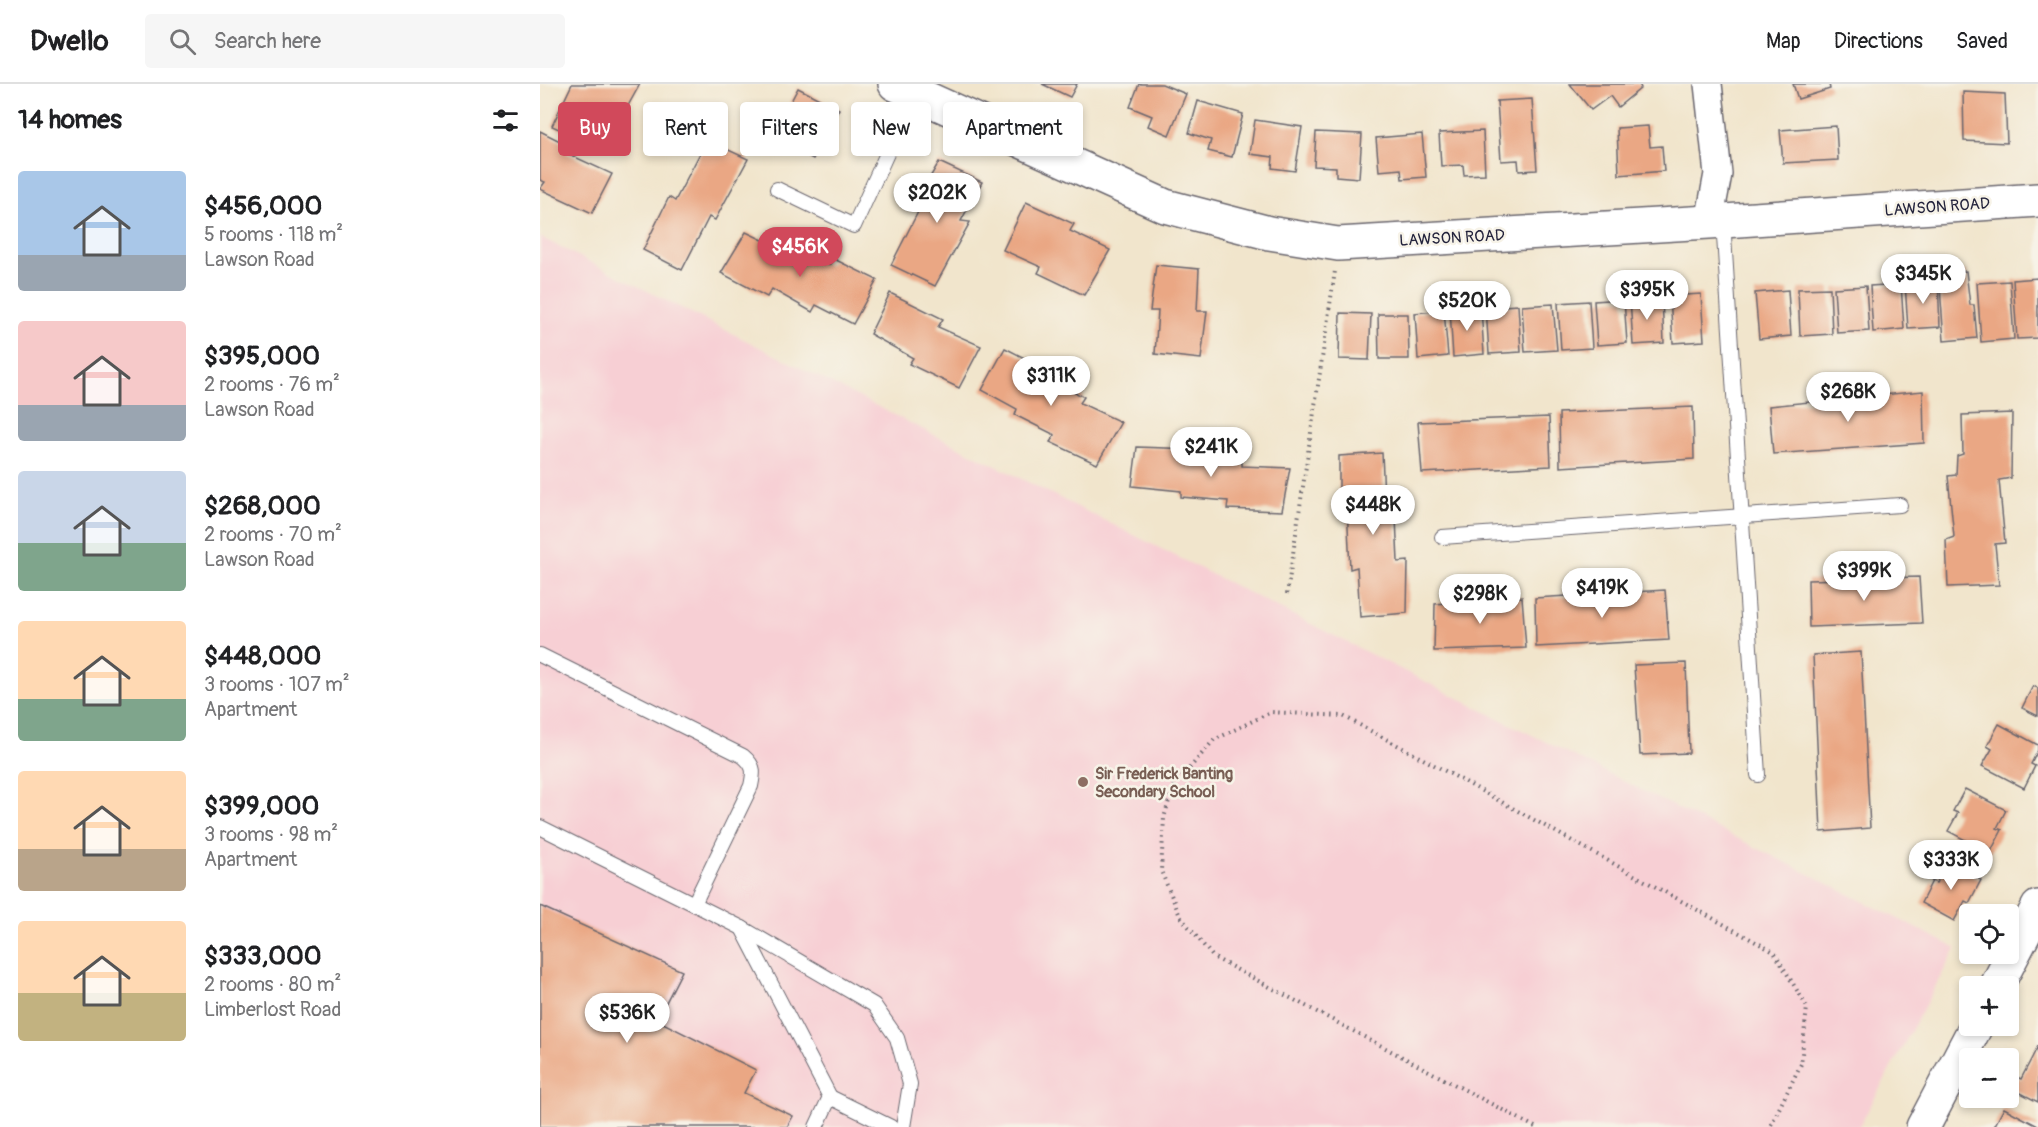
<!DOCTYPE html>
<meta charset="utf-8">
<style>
body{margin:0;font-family:Pangolin,sans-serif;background:#f6f6f6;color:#202124;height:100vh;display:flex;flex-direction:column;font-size:22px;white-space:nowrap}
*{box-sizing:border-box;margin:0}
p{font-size:20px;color:#757577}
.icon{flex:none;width:33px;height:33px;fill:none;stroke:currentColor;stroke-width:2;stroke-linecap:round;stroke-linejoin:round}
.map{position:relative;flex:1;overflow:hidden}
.side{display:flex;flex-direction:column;background:#fff;width:540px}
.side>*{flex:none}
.top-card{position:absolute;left:18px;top:18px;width:570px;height:54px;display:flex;gap:12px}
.buttons{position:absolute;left:1419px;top:820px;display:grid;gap:12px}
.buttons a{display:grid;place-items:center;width:60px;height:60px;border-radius:6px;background:#fff;box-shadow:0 3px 9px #0003;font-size:30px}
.price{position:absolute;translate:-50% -51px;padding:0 14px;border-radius:21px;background:#fff;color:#222;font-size:20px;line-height:39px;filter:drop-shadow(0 2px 3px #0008)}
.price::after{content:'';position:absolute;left:50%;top:36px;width:18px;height:14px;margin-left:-9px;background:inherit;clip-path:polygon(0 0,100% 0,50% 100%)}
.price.current{background:#d1495b;color:#fff}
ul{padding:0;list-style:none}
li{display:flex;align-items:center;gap:18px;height:150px;padding:0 18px}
li span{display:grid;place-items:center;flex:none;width:168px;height:120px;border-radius:6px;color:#555}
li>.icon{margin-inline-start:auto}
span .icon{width:72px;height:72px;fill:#fffc;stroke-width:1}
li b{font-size:26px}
h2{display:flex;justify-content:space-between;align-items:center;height:72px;padding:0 18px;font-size:26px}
.pill{padding:0 21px;border-radius:6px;background:#fff;box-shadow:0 3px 9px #0003;font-size:21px;line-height:54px}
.pill.current{background:#d1495b;color:#fff}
header{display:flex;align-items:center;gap:36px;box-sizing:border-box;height:84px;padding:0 30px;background:#fff;border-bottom:2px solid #e0e0e0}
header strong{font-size:28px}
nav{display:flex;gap:33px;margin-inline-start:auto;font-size:21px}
.search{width:420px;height:54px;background:#f6f6f6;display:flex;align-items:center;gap:15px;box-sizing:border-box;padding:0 21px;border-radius:6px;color:#757577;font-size:22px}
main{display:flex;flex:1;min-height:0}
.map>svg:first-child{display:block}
.built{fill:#f7cfd4}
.building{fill:#eaa784}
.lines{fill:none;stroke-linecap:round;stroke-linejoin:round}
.service-casing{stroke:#6a666e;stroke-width:16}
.minor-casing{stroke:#6a666e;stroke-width:30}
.tertiary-casing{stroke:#6a666e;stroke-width:36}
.path{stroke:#6a666e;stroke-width:4;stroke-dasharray:1.5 4.5;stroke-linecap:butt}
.service{stroke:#fff;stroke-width:14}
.minor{stroke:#fff;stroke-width:27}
.tertiary{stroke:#fff;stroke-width:33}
.education-dot{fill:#8d6e63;stroke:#f7f3e8;stroke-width:2}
.labels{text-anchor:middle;stroke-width:5;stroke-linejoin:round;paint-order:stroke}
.street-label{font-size:16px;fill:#22223b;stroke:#f7f3e8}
.education-label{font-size:16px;font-weight:bold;fill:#785e54;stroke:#f7f3e8;text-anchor:start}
</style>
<header>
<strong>Dwello</strong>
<div class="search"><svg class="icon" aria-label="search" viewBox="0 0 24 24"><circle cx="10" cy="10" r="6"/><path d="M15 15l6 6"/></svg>Search here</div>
<nav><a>Map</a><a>Directions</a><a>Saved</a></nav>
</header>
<main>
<section class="side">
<h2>14 homes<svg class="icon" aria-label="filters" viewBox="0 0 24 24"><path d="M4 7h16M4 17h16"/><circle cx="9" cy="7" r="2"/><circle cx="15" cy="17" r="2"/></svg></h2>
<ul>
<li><span style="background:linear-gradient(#a9c7e8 70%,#9aa5b1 0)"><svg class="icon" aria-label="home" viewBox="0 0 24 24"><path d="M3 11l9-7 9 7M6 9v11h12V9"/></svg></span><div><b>$456,000</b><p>5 rooms · 118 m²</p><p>Lawson Road</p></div></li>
<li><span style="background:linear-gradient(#f6c9c9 70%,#9aa5b1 0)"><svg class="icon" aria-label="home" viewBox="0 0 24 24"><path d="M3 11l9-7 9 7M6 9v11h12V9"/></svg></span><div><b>$395,000</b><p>2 rooms · 76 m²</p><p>Lawson Road</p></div></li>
<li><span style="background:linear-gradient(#c9d6e8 60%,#7fa58c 0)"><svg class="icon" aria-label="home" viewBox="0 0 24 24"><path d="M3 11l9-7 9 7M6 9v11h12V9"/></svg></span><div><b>$268,000</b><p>2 rooms · 70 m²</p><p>Lawson Road</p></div></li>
<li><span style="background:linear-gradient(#ffd9b3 65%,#7fa58c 0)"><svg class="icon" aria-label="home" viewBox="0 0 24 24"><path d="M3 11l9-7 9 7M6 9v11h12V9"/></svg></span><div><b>$448,000</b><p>3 rooms · 107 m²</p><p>Apartment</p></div></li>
<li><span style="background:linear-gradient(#ffd9b3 65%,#b9a48a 0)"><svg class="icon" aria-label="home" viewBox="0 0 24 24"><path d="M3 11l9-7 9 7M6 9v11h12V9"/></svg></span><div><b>$399,000</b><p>3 rooms · 98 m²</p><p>Apartment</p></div></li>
<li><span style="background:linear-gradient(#ffd9b3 60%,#c2b280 0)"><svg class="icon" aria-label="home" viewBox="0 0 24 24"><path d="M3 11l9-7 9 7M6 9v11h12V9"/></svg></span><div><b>$333,000</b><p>2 rooms · 80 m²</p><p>Limberlost Road</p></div></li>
</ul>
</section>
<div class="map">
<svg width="1498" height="1043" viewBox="0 0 1498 1043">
<rect width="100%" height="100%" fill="#f7f3e8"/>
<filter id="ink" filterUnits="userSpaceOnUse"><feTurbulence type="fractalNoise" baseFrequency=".0167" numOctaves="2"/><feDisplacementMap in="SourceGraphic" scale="12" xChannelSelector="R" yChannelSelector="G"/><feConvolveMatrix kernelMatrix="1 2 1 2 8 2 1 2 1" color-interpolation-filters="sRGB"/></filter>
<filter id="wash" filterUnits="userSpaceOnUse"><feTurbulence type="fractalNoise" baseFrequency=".008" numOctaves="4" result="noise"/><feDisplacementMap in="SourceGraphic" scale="24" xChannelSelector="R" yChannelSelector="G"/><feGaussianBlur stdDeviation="1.35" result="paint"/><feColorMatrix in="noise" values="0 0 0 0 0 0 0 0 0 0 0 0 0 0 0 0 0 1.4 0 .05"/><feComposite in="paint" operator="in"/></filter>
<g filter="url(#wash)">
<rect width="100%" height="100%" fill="#f1e5cc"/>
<polygon class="built" points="0,153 1416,864 1319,1043 0,1043"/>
<g id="blocks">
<g class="building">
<polygon points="32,0 100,0 84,29 77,24 55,61 12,42"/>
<polygon points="502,0 537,0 530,13"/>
<polygon points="599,0 622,0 646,10 629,51 608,42 612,32 590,23"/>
<polygon points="1030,0 1099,0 1101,4 1078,23 1070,12 1051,26"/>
<polygon points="1253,0 1289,0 1290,5 1258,15"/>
<polygon points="258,4 299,25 273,75 232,53"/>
<polygon points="1423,8 1465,10 1467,59 1424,57"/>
<polygon points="992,15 997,86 979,87 978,76 961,77 957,17"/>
<polygon points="658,17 703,30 692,73 668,67 671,56 649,49"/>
<polygon points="715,36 762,43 755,87 732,84 733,73 710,70"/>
<polygon points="1108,42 1110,63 1122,62 1124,87 1079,91 1077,44"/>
<polygon points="1296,42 1298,76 1243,79 1240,46"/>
<polygon points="0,47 30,62 26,69 72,90 52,129 0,105 5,98 0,96"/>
<polygon points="943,47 945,90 924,91 923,81 901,82 899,49"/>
<polygon points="776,48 822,50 819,94 796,92 796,83 774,82"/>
<polygon points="882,50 886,93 862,95 861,85 839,87 836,54"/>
<polygon points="167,56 208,75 175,136 169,133 142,186 103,166 129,113 135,117"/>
<polygon points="399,78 442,98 421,137 430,138 395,202 351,181 381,122 376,117"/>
<polygon points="486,118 534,140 530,147 570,166 544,211 498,189 501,183 463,166"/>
<polygon points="206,148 246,167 250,162 289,181 294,175 337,196 313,240 276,221 272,228 232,205 227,213 181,189"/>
<polygon points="616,181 659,185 657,227 667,227 661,275 615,270 618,227 610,227"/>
<polygon points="1426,187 1430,221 1434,221 1437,254 1404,257 1399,189"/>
<polygon points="1498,194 1498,254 1477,255 1473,196"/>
<polygon points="1398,197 1400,243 1368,245 1365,199"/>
<polygon points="1470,197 1474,255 1441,258 1437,199"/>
<polygon points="1361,200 1364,245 1333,248 1330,202"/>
<polygon points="1326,202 1329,247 1297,249 1294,204"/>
<polygon points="1290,204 1292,250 1260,252 1258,205"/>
<polygon points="1248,206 1251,252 1219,255 1215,209"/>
<polygon points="350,209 403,235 398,243 441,262 419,304 369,280 373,274 330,250"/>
<polygon points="1161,210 1164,257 1133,259 1130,212"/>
<polygon points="1122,213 1124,259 1093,261 1090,214"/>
<polygon points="1084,215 1087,259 1057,261 1054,217"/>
<polygon points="1049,217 1052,264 1021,266 1018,219"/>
<polygon points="1013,220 1017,266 985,268 982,222"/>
<polygon points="978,221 981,268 949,270 946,223"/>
<polygon points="941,224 944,270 913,273 910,226"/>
<polygon points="904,226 908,272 878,275 875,229"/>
<polygon points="800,229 831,230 829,276 799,275"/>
<polygon points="838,230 868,230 869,275 839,275"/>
<polygon points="465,264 508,286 505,293 544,313 540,319 581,338 557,380 510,358 515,351 475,331 477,325 442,306"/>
<polygon points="1383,307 1384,359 1233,370 1229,322"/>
<polygon points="1153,323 1154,375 1020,383 1019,329"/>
<polygon points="1472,329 1471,394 1459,396 1465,459 1455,460 1459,501 1408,503 1406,456 1414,453 1408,392 1416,391 1417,372 1423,370 1422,331"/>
<polygon points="1009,333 1011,382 882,389 878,338"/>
<polygon points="597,363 653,365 651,370 702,375 702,382 750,384 742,427 687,425 688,417 641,413 641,407 592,402"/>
<polygon points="842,369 844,413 855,412 858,478 868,477 867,529 820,533 817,483 810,485 807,422 799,422 799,372"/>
<polygon points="1379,493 1382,539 1269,543 1268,496"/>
<polygon points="1125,506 1129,556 996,563 995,514"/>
<polygon points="982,513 986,564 894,567 895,520"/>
<polygon points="1321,568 1330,744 1281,748 1273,571"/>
<polygon points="1146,579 1149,669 1100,671 1094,581"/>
<polygon points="1493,602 1498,604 1498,632 1482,624"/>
<polygon points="1459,640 1498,661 1498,666 1491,680 1495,682 1484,704 1442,682 1452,665 1447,662"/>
<polygon points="1425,705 1466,726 1457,744 1462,746 1450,769 1408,747 1418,729 1413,727"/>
<polygon points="1407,778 1441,796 1429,819 1425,817 1414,837 1381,819 1392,797 1396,799"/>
<polygon points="0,822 142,887 117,936 216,986 204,1009 253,1032 247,1043 0,1043"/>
<polygon points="1498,962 1498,1018 1471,1004 1477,993 1481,995"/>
<polygon points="1464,1024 1498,1042 1498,1043 1454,1043"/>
</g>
</g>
</g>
<g filter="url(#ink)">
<use href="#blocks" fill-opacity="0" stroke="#6a666e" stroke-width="1.5"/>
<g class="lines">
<defs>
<g id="service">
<polyline points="237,105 314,142 354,54 379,12"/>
<polyline points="1183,136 1218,691"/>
<polyline points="902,453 1360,421"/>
<path d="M 0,571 L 203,672 C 215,682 214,688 211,702 L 154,820"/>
<polyline points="0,743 202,844 334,921 357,954 370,1000 363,1043"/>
<polyline points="202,844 290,1013 276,1043"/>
<polyline points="290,1013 351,1043"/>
</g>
<polyline id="minor" points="1168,0 1178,90 1169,138"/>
<g id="tertiary">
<polyline points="355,0 625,122 729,149 798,160 1169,138 1498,116"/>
<polyline points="1456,903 1498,823"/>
<polyline points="1383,1043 1436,942"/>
</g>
</defs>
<use href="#service" class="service-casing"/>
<use href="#minor" class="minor-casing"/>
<use href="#tertiary" class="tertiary-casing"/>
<g class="path">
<polyline points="747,510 795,187"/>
<polyline points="995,1043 673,873 640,832 621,787 624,734 633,703 674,656 731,628 803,632 887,677 1234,868 1267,923 1261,980 1230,1043"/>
</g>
<use href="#service" class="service"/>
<use href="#minor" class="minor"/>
<use href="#tertiary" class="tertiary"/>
</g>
</g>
<circle class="education-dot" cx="543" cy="698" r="6"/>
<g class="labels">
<g class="street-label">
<text transform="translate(1397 122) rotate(-4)" y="6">LAWSON ROAD</text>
<text transform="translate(912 153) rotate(-3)" y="6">LAWSON ROAD</text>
</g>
<g class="education-label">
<text x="555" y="695">Sir Frederick Banting<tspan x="555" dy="18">Secondary School</tspan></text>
</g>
</g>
</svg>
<div class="buttons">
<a><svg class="icon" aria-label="locate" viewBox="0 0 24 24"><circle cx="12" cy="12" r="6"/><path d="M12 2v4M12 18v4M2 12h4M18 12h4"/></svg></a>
<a>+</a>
<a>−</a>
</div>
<b class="price" style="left:397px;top:140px">$202K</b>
<b class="price current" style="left:260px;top:194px">$456K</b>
<b class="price" style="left:1383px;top:221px">$345K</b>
<b class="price" style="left:1107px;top:237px">$395K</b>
<b class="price" style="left:927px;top:248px">$520K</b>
<b class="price" style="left:511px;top:323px">$311K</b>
<b class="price" style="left:1308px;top:339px">$268K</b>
<b class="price" style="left:671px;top:394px">$241K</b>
<b class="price" style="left:833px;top:452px">$448K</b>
<b class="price" style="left:1324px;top:518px">$399K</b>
<b class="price" style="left:1062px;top:535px">$419K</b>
<b class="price" style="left:940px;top:541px">$298K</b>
<b class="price" style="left:1411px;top:807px">$333K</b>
<b class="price" style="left:87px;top:960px">$536K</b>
<div class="top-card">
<a class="pill current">Buy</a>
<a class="pill">Rent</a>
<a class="pill">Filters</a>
<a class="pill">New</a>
<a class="pill">Apartment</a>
</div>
</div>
</main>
